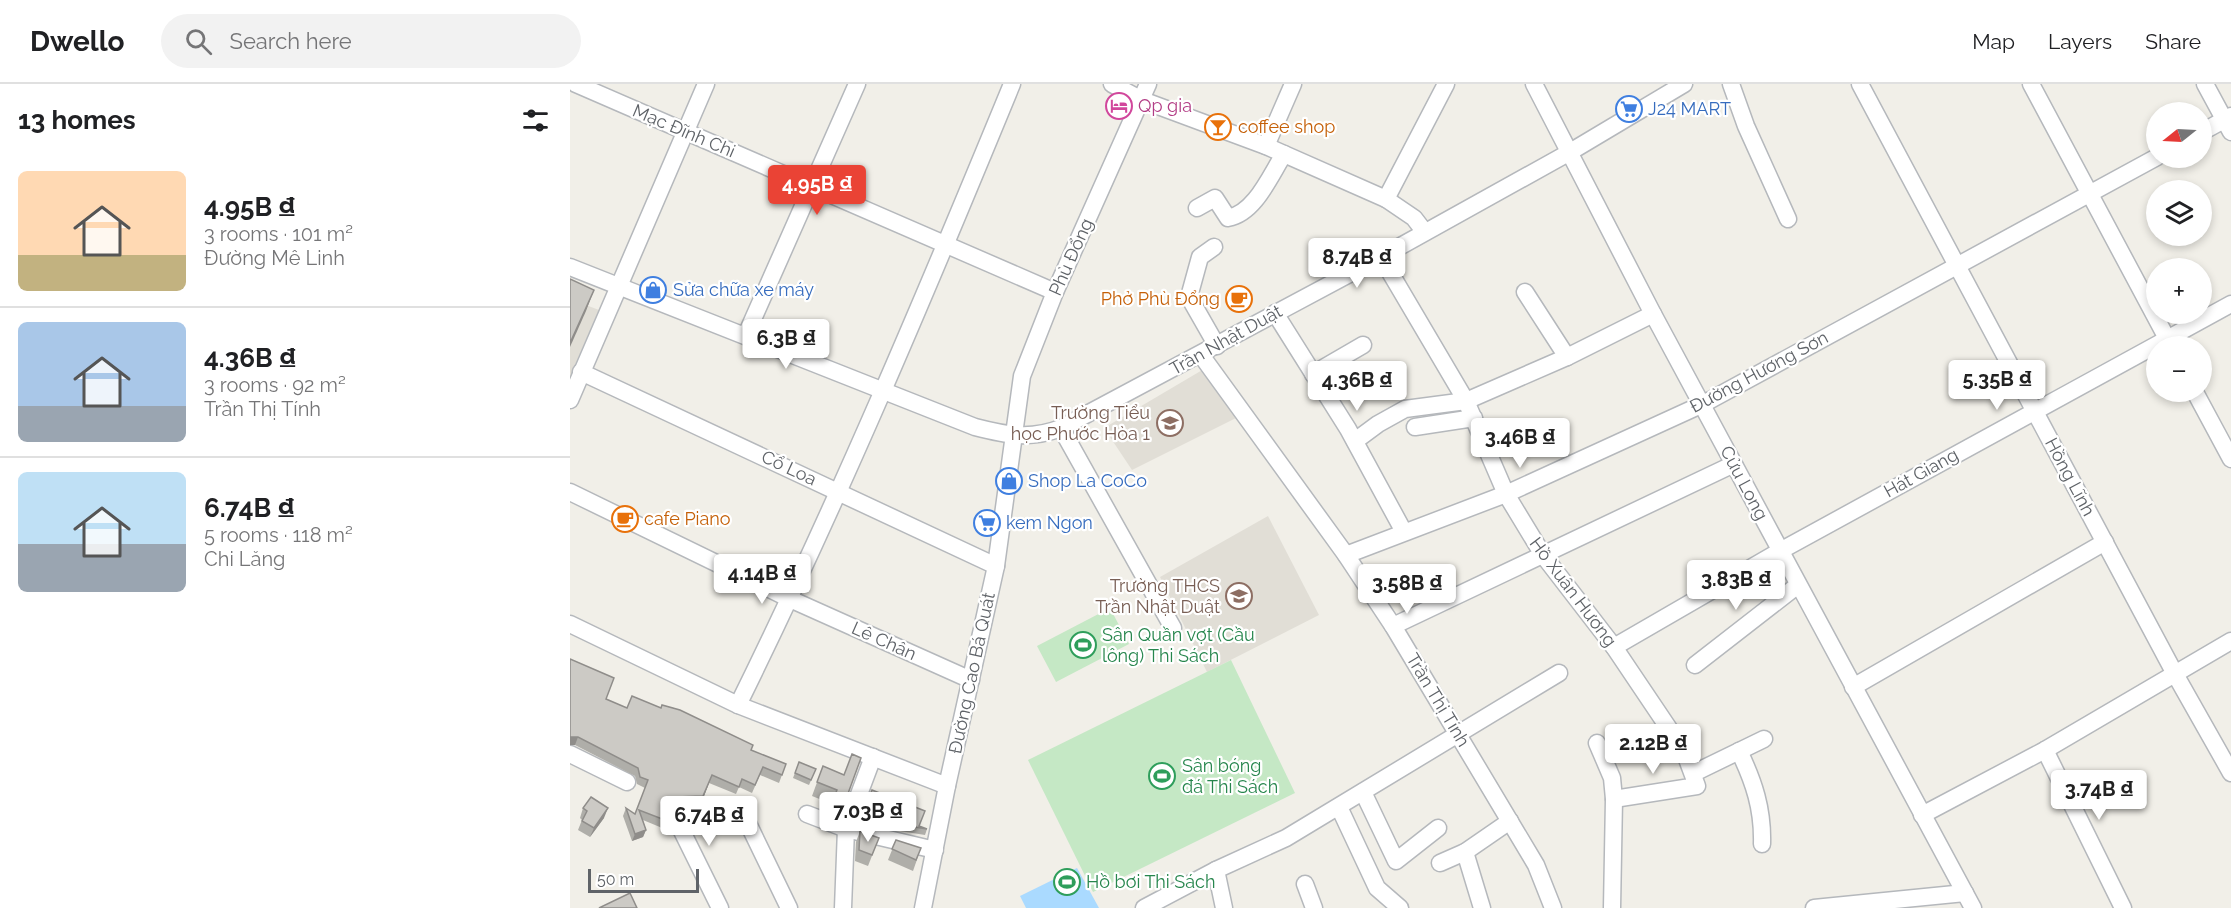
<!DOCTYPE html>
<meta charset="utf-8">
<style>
body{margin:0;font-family:Raleway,sans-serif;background:#f2f2f2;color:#202124;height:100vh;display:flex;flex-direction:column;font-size:22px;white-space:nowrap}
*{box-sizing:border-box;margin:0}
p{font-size:20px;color:#757577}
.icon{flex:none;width:33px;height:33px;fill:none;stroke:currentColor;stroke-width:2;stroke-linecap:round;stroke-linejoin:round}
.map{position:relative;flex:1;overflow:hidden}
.drawer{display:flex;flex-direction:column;background:#fff;width:570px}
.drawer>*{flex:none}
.needle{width:39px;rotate:252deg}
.fabs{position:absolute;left:1576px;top:18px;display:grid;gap:12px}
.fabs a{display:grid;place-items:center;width:66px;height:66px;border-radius:50%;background:#fff;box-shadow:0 3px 9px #0003;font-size:30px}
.scale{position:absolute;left:18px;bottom:15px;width:111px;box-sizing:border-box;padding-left:6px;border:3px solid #5f6368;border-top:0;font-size:16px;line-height:21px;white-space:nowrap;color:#5f6368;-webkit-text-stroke:4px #fff;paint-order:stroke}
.price{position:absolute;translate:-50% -51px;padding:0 14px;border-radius:6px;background:#fff;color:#222;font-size:20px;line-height:39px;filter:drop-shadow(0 2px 3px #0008)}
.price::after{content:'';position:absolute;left:50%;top:36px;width:18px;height:14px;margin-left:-9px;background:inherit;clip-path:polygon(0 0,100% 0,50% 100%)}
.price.active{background:#ea4335;color:#fff}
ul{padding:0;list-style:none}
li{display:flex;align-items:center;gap:18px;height:150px;padding:0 18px}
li+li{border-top:2px solid #e0e0e0}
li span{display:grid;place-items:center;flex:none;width:168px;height:120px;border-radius:9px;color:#555}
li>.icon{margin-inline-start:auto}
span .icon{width:72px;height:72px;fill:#fffc;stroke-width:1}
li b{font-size:26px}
h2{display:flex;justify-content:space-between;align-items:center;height:72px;padding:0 18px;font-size:26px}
header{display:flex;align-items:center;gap:36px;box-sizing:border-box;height:84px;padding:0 30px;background:#fff;border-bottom:2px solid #e0e0e0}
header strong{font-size:28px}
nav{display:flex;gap:33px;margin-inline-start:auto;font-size:21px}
.search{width:420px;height:54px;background:#f2f2f2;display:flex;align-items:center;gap:15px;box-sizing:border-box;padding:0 21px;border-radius:33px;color:#757577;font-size:22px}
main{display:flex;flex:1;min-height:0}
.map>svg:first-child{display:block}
.education{fill:#e1ded6}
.green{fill:#c5e8c5}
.water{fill:#aadaff}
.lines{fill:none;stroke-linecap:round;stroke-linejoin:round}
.minor-casing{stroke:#b5b8bc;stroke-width:19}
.minor{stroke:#fff;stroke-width:16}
.wall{fill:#afaea9}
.shaded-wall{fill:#8f8d8a}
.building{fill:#cccac5;stroke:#8f8d8a;stroke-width:1.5}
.labels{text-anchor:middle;stroke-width:4.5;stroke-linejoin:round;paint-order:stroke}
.hotel-label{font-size:18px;fill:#b23c85;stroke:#fff;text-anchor:start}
.shop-label{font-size:18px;fill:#366cbe;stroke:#fff;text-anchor:start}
.food-label{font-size:18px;fill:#c56008;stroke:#fff;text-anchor:start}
.street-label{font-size:18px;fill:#5f6368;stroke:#fff}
.education-label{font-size:18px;fill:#785e54;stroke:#fff;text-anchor:end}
.leisure-label{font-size:18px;fill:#27864d;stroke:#fff;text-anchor:start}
</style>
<header>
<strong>Dwello</strong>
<div class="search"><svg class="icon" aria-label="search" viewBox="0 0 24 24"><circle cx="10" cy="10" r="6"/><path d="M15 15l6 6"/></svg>Search here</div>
<nav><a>Map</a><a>Layers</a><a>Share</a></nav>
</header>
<main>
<section class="drawer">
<h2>13 homes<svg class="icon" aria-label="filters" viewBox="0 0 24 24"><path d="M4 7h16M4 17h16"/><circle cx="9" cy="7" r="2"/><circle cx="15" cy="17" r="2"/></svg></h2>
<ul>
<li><span style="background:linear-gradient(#ffd9b3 70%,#c2b280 0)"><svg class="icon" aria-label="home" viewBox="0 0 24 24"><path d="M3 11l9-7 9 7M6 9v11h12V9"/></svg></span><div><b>4.95B ₫</b><p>3 rooms · 101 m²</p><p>Đường Mê Linh</p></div></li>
<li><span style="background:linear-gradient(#a9c7e8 70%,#9aa5b1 0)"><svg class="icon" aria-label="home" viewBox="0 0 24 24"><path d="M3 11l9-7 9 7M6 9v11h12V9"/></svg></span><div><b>4.36B ₫</b><p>3 rooms · 92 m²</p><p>Trần Thị Tính</p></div></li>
<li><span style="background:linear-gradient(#bfe0f5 60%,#9aa5b1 0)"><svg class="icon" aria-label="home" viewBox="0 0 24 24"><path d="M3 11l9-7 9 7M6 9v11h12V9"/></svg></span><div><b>6.74B ₫</b><p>5 rooms · 118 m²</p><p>Chi Lăng</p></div></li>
</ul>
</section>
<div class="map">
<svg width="1661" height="824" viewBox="0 0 1661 824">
<rect width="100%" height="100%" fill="#f1efe8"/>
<g class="education">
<polygon points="0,215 29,226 0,292"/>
<polygon points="634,285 668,333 562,386 534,344"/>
<polygon points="698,432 749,531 637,588 590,493"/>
</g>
<g class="green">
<polygon points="540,524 559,560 486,598 467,562"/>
<polygon points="661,576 725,709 523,808 458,676"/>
</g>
<polygon class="water" points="507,784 529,824 456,824 450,812"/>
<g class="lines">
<defs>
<g id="minor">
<polyline points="6,0 485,208"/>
<polyline points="542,0 572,16 696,62 816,115 844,134 854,147"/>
<polyline points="964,0 1083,230 1403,824"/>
<polyline points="1161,0 1176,42 1218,135"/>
<polyline points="1290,0 1605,590 1661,689"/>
<polyline points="1461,0 1601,262"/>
<polyline points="1635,0 1661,48"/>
<polyline points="1632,48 1661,32"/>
<polyline points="696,62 723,0"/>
<polyline points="816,115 876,0"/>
<path d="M 627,124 L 645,114 L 658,134 C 685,129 700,92 714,70"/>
<polyline points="644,163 630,173 619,213 647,262"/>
<polyline points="811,173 896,317 936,410 973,471 1044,563 1114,667 1127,702 1044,715"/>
<path d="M 0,183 L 405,343 C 436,351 460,356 491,344 L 811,173 L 1000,68 L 1114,0"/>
<polyline points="955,208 997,273"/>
<polyline points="705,229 778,345 834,448"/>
<polyline points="176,251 287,0"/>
<polyline points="631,271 776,471 823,542 966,781 983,824"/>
<polyline points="11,288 426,482"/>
<polyline points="743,290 793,261"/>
<polyline points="1625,308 1661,375"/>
<polyline points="0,316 136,0"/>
<polyline points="845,343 904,334"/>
<polyline points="491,344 603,544"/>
<polyline points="785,357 808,340 835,325 896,317 997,273 1083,230"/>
<polyline points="0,408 220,515 401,596"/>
<polyline points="776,471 936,410 1133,320 1587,73"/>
<polyline points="0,540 168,621 377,702"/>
<polyline points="823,542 1164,380"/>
<polyline points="1044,563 1210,467 1661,220"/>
<polyline points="1125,581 1228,501"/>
<polyline points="1283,603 1535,458"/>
<path d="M 168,621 C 268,418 356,209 442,0"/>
<polyline points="1027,659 1042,694 1044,715 1042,824"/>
<polyline points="1475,666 1553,824"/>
<path d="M 1169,667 C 1184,698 1193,725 1192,760"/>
<polyline points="0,670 57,698"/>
<polyline points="1124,689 1194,655"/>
<polyline points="793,708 826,777 868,744"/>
<polyline points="769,723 807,804 830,824"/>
<polyline points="237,730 276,745 365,766"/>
<polyline points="1352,731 1475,666 1661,557"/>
<polyline points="895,768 912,824"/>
<polyline points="870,779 895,768 940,737"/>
<polyline points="735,800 744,824"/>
<polyline points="150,824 104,731 173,729 219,824"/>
<polyline points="273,824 276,745 303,673"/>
<polyline points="353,824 377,702 426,482 452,292 485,208 578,0"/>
<polyline points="574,824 646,786"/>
<polyline points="654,824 646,786 716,754 989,589"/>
<polyline points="1244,824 1395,809"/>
</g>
</defs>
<use href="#minor" class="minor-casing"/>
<use href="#minor" class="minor"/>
</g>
<g class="wall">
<polygon points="0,575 36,615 57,624 181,666 216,680 209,699 190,691 182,709 169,703 166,710 139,699 131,720 103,721 97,724 100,738 97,746 73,736 76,746 73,753 62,757 53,732 56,724 65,730 75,704 67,700 65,692 5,661 0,661"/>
<polygon points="291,674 271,729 260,725 262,720 242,712 253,682 274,691"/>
<polygon points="229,678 246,685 239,701 223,694"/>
<polygon points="302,706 349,742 357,745 355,751 330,747 328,744 292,731"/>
<polygon points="13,724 34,734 20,753 8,746 12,736 10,734"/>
<polygon points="290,747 309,754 298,782 285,777 286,758"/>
<polygon points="326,756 351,764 343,787 318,776"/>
</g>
<g class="shaded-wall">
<polygon points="24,206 16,227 0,263 0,259"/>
<polygon points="0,653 8,653 5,661 0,661"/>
<polygon points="142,691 131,720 103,721 95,725 98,717"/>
<polygon points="38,724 34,734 20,753 24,744"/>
<polygon points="76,746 73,753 62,757 65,750"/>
</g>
<g class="building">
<polygon points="0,195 24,206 0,259"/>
<polygon points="0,575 44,594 36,615 57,624 62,612 91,624 92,621 110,626 183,661 181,666 216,680 212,691 193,683 185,701 172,695 169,703 142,691 133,712 106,713 98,717 96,723 100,738 69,726 76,746 65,750 56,724 65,730 78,696 70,693 68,684 8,653 0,653"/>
<polygon points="282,670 291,674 276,715 265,711 267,706 247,698 253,682 274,691"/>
<polygon points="229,678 246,685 241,696 225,689"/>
<polygon points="302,706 355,727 349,742 357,745 332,741 330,739 294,726"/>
<polygon points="21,713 38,724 24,744 12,737 17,727 13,724"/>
<polygon points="290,747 309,754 302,771 289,766"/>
<polygon points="326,756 351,764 346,776 322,765"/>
<polygon points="60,809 67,824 29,824"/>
</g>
<defs>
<symbol id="hotel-ring" viewBox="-11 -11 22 22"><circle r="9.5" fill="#fff" stroke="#d1479c" stroke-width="1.5"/><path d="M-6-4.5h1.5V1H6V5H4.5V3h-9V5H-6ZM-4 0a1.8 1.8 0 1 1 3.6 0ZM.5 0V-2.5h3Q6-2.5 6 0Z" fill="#d1479c"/></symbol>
<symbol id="supermarket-ring" viewBox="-11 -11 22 22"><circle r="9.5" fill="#fff" stroke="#3f7fe0" stroke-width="1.5"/><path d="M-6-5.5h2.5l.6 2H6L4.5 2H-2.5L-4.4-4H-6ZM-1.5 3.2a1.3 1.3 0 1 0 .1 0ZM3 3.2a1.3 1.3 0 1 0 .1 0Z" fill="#3f7fe0"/></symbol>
<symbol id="bar-ring" viewBox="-11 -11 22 22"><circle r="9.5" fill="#fff" stroke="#e8710a" stroke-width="1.5"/><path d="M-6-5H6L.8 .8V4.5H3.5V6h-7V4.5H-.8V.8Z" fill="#e8710a"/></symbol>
<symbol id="shop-ring" viewBox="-11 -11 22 22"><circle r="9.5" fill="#fff" stroke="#3f7fe0" stroke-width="1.5"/><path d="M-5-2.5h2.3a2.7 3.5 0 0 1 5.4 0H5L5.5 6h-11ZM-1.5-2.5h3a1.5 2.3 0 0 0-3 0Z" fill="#3f7fe0"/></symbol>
<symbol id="cafe-ring" viewBox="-11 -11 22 22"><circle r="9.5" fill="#fff" stroke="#e8710a" stroke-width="1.5"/><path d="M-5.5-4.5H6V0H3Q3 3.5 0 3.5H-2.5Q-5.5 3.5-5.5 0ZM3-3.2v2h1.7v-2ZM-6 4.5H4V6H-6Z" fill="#e8710a"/></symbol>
<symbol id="school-ring" viewBox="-11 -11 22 22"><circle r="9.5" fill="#fff" stroke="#8d6e63" stroke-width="1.5"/><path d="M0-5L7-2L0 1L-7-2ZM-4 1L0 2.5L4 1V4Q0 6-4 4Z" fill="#8d6e63"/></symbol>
<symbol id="stadium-ring" viewBox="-11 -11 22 22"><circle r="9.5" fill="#fff" stroke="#2e9e5b" stroke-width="1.5"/><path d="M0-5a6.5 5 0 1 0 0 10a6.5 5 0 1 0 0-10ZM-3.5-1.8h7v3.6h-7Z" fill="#2e9e5b"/></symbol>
</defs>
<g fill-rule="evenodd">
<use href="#hotel-ring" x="534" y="7" width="30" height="30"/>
<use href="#supermarket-ring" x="1044" y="10" width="30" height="30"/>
<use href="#bar-ring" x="633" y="28" width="30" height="30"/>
<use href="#shop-ring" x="68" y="191" width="30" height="30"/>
<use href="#cafe-ring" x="654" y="200" width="30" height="30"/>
<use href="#school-ring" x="585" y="324" width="30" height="30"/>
<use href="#shop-ring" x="424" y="382" width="30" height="30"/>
<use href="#cafe-ring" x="40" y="420" width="30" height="30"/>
<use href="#supermarket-ring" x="402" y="424" width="30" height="30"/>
<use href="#school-ring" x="654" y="497" width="30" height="30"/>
<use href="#stadium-ring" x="498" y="546" width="30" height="30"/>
<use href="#stadium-ring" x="577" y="677" width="30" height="30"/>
<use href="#stadium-ring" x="482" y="783" width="30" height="30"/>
</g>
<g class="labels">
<g class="hotel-label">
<text x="568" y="28">Qp gia</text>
</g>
<g class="shop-label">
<text x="1078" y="31">J24 MART</text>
<text x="103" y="212">Sửa chữa xe máy</text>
<text x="458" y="403">Shop La CoCo</text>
<text x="436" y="445">kem Ngon</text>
</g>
<g class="food-label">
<text x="668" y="49">coffee shop</text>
<text x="650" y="221" text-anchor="end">Phở Phù Đổng</text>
<text x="74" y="441">cafe Piano</text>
</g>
<g class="street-label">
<text transform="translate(114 47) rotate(23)" y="6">Mạc Đĩnh Chi</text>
<text transform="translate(501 173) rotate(-66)" y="6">Phù Đổng</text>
<text transform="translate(656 256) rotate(-29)" y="6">Trần Nhật Duật</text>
<text transform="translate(1189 288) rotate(-28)" y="6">Đường Hương Sơn</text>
<text transform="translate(219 384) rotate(25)" y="6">Cổ Loa</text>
<text transform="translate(1351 389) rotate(-29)" y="6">Hát Giang</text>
<text transform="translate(1500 393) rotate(62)" y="6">Hồng Lĩnh</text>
<text transform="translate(1174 399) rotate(62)" y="6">Cửu Long</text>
<text transform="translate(1003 508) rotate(53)" y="6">Hồ Xuân Hương</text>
<text transform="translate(314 557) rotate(24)" y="6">Lê Chân</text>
<text transform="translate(402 589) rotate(-78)" y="6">Đường Cao Bá Quát</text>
<text transform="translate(868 616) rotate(59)" y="6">Trần Thị Tính</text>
</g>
<g class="education-label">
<text x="580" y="335">Trường Tiểu<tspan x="580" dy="21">học Phước Hòa 1</tspan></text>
<text x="650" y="508">Trường THCS<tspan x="650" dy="21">Trần Nhật Duật</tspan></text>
</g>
<g class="leisure-label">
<text x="532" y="557">Sân Quần vợt (Cầu<tspan x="532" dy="21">lông) Thi Sách</tspan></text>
<text x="612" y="688">Sân bóng<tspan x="612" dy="21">đá Thi Sách</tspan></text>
<text x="516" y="804">Hồ bơi Thi Sách</text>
</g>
</g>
</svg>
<div class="fabs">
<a><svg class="needle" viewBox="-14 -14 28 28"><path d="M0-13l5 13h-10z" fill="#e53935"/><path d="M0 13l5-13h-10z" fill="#757577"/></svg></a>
<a><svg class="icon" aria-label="layers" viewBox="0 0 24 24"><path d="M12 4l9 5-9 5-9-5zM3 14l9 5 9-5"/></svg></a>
<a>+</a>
<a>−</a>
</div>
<div class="scale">50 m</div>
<b class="price active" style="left:247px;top:132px">4.95B ₫</b>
<b class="price" style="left:787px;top:205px">8.74B ₫</b>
<b class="price" style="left:216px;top:286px">6.3B ₫</b>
<b class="price" style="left:1427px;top:327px">5.35B ₫</b>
<b class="price" style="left:787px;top:328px">4.36B ₫</b>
<b class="price" style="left:950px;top:385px">3.46B ₫</b>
<b class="price" style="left:192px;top:521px">4.14B ₫</b>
<b class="price" style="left:1166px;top:527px">3.83B ₫</b>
<b class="price" style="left:837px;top:531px">3.58B ₫</b>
<b class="price" style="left:1083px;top:691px">2.12B ₫</b>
<b class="price" style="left:1529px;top:737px">3.74B ₫</b>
<b class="price" style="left:298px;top:759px">7.03B ₫</b>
<b class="price" style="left:139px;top:763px">6.74B ₫</b>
</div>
</main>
